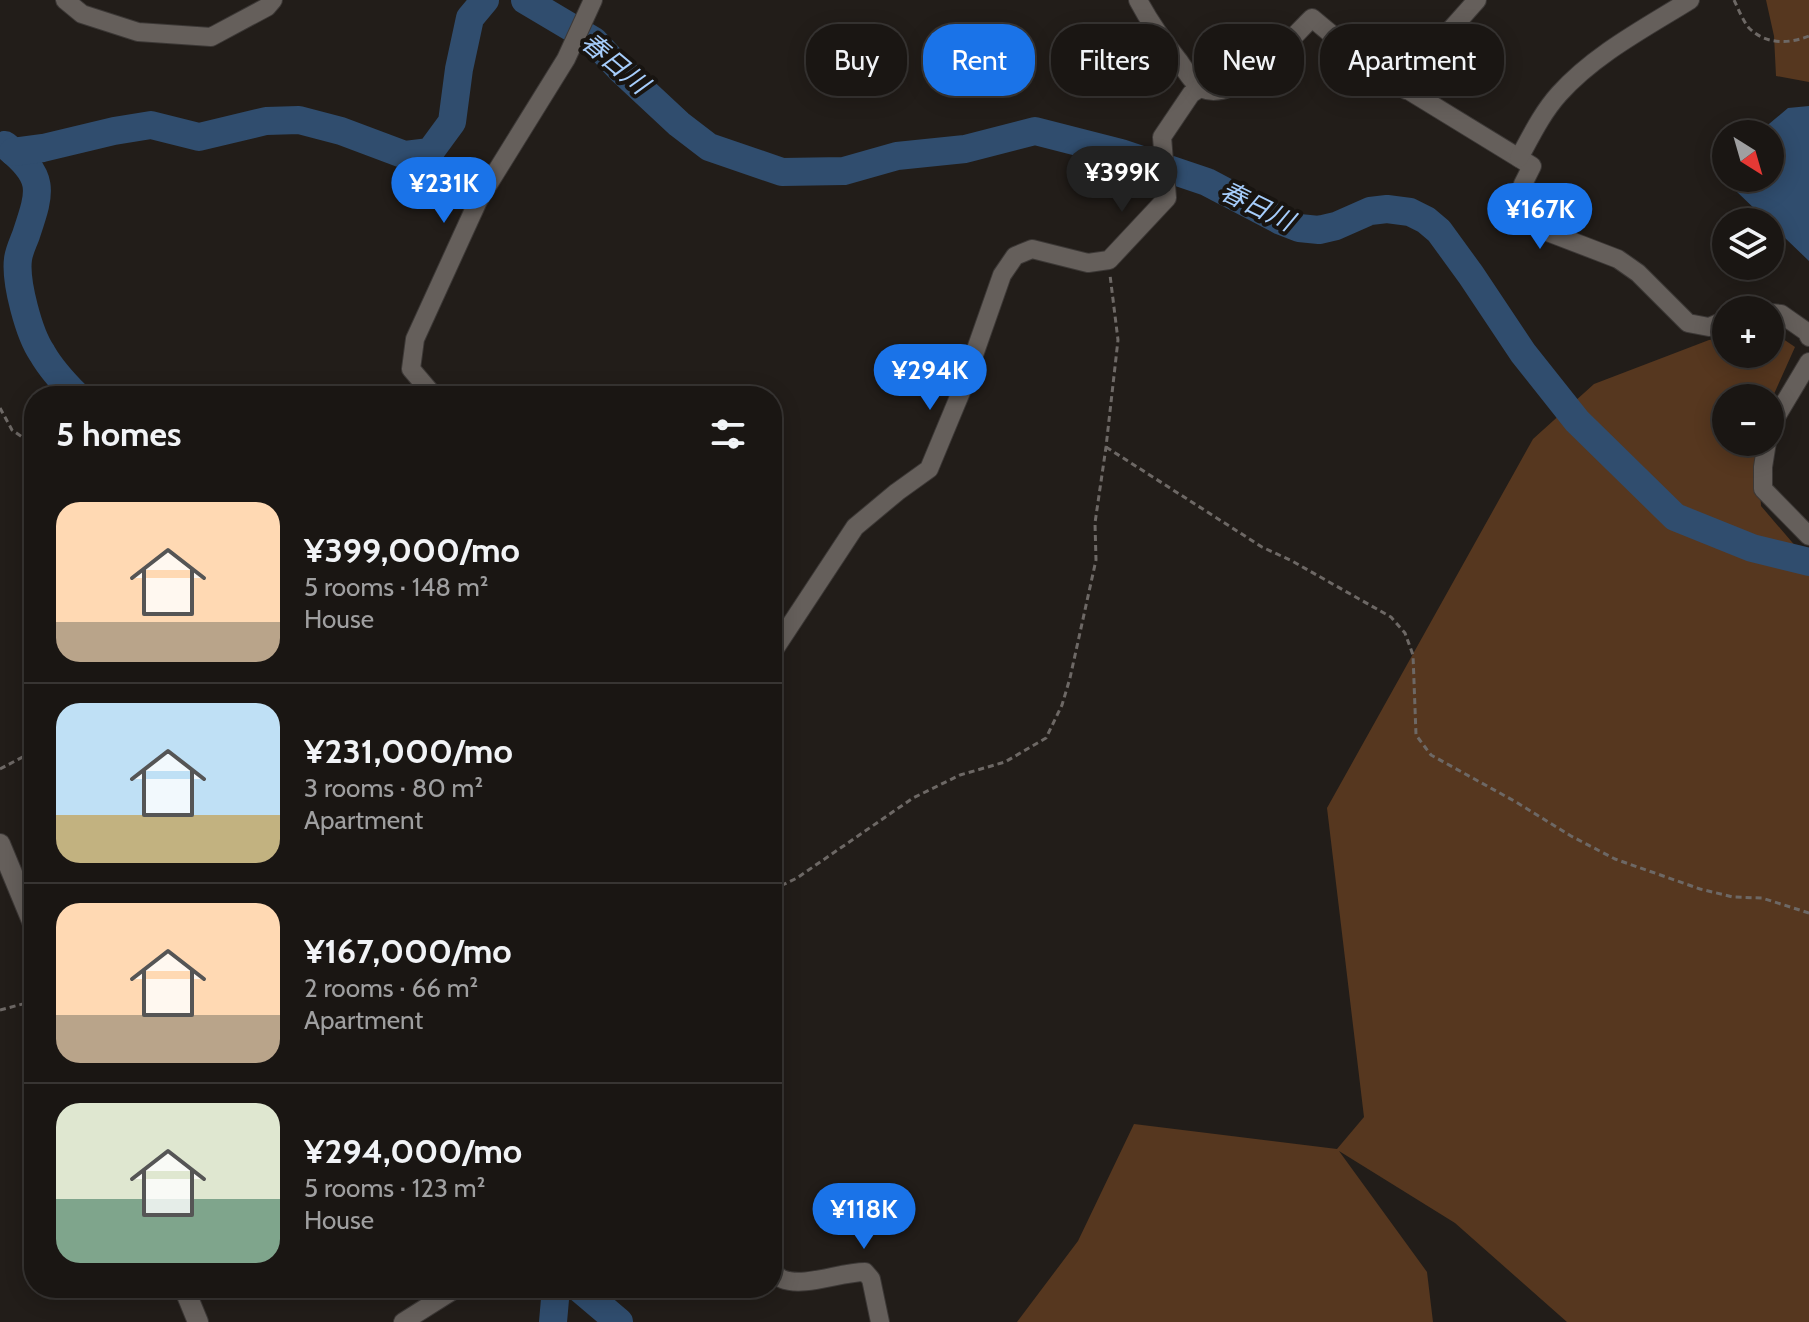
<!DOCTYPE html>
<meta charset="utf-8">
<style>
body{margin:0;font-family:Cabin,"Noto Sans JP",sans-serif;background:#272321;color:#f1f3f6;height:100vh;display:flex;flex-direction:column;font-size:30px;white-space:nowrap}
*{box-sizing:border-box;margin:0}
p{font-size:26px;color:#9f9fa0}
.icon{flex:none;width:44px;height:44px;fill:none;stroke:currentColor;stroke-width:2;stroke-linecap:round;stroke-linejoin:round}
.map{position:relative;flex:1;overflow:hidden}
.details{position:absolute;left:24px;top:386px;width:758px;height:912px;display:flex;flex-direction:column;background:#1a1613;border-radius:32px;box-shadow:0 4px 20px #0003,0 0 0 2px #383533}
.details>*{flex:none}
.top-card{position:absolute;left:806px;top:24px;width:760px;height:72px;display:flex;gap:16px}
.needle{width:52px;rotate:143deg}
.controls{position:absolute;left:1712px;top:120px;display:grid;gap:16px}
.controls a{display:grid;place-items:center;width:72px;height:72px;border-radius:50%;background:#1a1613;box-shadow:0 4px 20px #0003,0 0 0 2px #383533;font-size:40px}
.price{position:absolute;translate:-50% -68px;padding:0 18px;border-radius:28px;background:#1a73e8;color:#fff;font-size:26px;line-height:52px;filter:drop-shadow(0 2px 4px #0008)}
.price::after{content:'';position:absolute;left:50%;top:48px;width:24px;height:18px;margin-left:-12px;background:inherit;clip-path:polygon(0 0,100% 0,50% 100%)}
.price.selected{background:#222;color:#fff}
ul{padding:0;list-style:none}
li{display:flex;align-items:center;gap:24px;height:200px;padding:0 32px}
li+li{border-top:2px solid #383533}
li span{display:grid;place-items:center;flex:none;width:224px;height:160px;border-radius:24px;color:#555}
li>.icon{margin-inline-start:auto}
span .icon{width:96px;height:96px;fill:#fffc;stroke-width:1}
li b{font-size:34px}
h2{display:flex;justify-content:space-between;align-items:center;height:96px;padding:0 32px;font-size:34px}
.tag{padding:0 28px;border-radius:32px;background:#1a1613;box-shadow:0 4px 20px #0003,0 0 0 2px #383533;font-size:28px;line-height:72px}
.tag.selected{background:#1a73e8;color:#fff}
.map>svg:first-child{display:block}
.green{fill:#56371f}
.water{fill:#304d6e}
.lines{fill:none;stroke-linecap:round;stroke-linejoin:round}
.river{stroke:#304d6e;stroke-width:28}
.street-casing{stroke:#3c3836;stroke-width:20}
.secondary-casing{stroke:#3c3836;stroke-width:22}
.path{stroke:#6d6865;stroke-width:3;stroke-dasharray:6 4;stroke-linecap:butt}
.street{stroke:#655f5b;stroke-width:18}
.secondary{stroke:#655f5b;stroke-width:20}
.labels{text-anchor:middle;stroke-width:8;stroke-linejoin:round;paint-order:stroke}
.water-label{font-size:26px;font-style:italic;fill:#a6cdfb;stroke:#181410}
</style>
<div class="map">
<svg width="1809" height="1322" viewBox="0 0 1809 1322">
<rect width="100%" height="100%" fill="#221d19"/>
<g class="green">
<polygon points="1766,0 1809,0 1809,82 1776,76 1774,36"/>
<polygon points="1770,330 1795,347 1770,403 1770,398 1726,398 1726,442 1757,442 1761,506 1809,562 1809,1322 1567,1322 1455,1223 1339,1151 1427,1272 1433,1322 1017,1322 1078,1241 1134,1124 1337,1149 1364,1117 1327,808 1533,439 1594,384 1709,340 1726,337 1726,354 1770,354"/>
</g>
<polygon class="water" points="1809,106 1809,261 1734,189 1732,178 1770,178 1770,134 1757,134 1788,108"/>
<g class="lines">
<g class="river">
<polyline points="525,0 594,41 620,69 679,124 709,147 782,172 844,171 897,156 965,149 1035,131 1121,153 1207,182 1281,221 1299,228 1319,230 1336,226 1370,211 1387,209 1410,212 1426,220 1439,231 1471,275 1523,353 1577,421 1675,517 1752,548 1809,562"/>
<path d="M 5,145 C 46,177 41,190 26,235 C 23,243 19,251 18,259 C 15,282 29,334 42,353 C 51,369 64,383 77,396"/>
<polyline points="13,152 43,148 114,131 151,125 199,137 266,121 299,120 341,131 405,155 430,152 452,122 459,69 470,18 485,0"/>
<polyline points="579,1288 619,1322"/>
<polyline points="553,1322 556,1288"/>
</g>
<defs>
<g id="street">
<polyline points="65,0 82,14 138,32 211,37 267,7 273,0"/>
<path d="M 1138,0 C 1150,23 1163,41 1179,61 C 1185,70 1194,85 1203,89 C 1237,103 1289,40 1312,18 L 1372,68 L 1532,166 L 1523,184 L 1519,202 L 1531,223 L 1545,231 L 1618,259 L 1638,273 L 1688,323 L 1709,327 L 1726,320"/>
<polyline points="1406,90 1445,36 1477,0"/>
<path d="M 1519,158 C 1531,136 1542,113 1559,94 C 1595,54 1645,28 1690,0"/>
<polyline points="1770,313 1781,314 1807,332 1809,337"/>
<polyline points="434,396 411,369 415,339 478,201 566,59 593,0"/>
<polyline points="1770,427 1809,362"/>
<polyline points="1767,442 1763,467 1763,489 1809,536"/>
<polyline points="772,653 855,527 897,492 929,469 961,392 1002,275 1015,256 1032,249 1088,263 1109,260 1167,198 1162,137 1191,94 1200,88"/>
<path d="M 772,1271 C 773,1272 781,1279 782,1279 C 804,1288 840,1272 865,1272 L 871,1279 L 880,1322"/>
<polyline points="403,1322 457,1288"/>
</g>
<g id="secondary">
<polyline points="0,844 34,926"/>
<polyline points="184,1288 198,1322"/>
</g>
</defs>
<use href="#street" class="street-casing"/>
<use href="#secondary" class="secondary-casing"/>
<g class="path">
<path d="M 1734,0 C 1738,8 1743,21 1749,28 C 1766,45 1789,44 1809,36"/>
<polyline points="0,408 12,430 34,445"/>
<polyline points="1106,447 1262,547 1292,561 1391,617 1405,633 1413,655 1416,735 1431,755 1516,802 1571,836 1615,859 1700,889 1733,897 1762,898 1809,913"/>
<polyline points="0,769 34,751"/>
<polyline points="772,890 797,878 913,798 960,775 1005,762 1046,738 1062,705 1070,678 1096,560 1095,523 1106,447 1118,340 1110,275"/>
<polyline points="0,1010 34,1001"/>
</g>
<use href="#street" class="street"/>
<use href="#secondary" class="secondary"/>
</g>
<g class="labels">
<g class="water-label">
<text transform="translate(615 63) rotate(40)" y="9">春日川</text>
<text transform="translate(1257 206) rotate(26)" y="9">春日川</text>
</g>
</g>
</svg>
<div class="controls">
<a><svg class="needle" viewBox="-14 -14 28 28"><path d="M0-13l5 13h-10z" fill="#e53935"/><path d="M0 13l5-13h-10z" fill="#9f9fa0"/></svg></a>
<a><svg class="icon" aria-label="layers" viewBox="0 0 24 24"><path d="M12 4l9 5-9 5-9-5zM3 14l9 5 9-5"/></svg></a>
<a>+</a>
<a>−</a>
</div>
<b class="price selected" style="left:1122px;top:214px">¥399K</b>
<b class="price" style="left:444px;top:225px">¥231K</b>
<b class="price" style="left:1540px;top:251px">¥167K</b>
<b class="price" style="left:930px;top:412px">¥294K</b>
<b class="price" style="left:864px;top:1251px">¥118K</b>
<div class="top-card">
<a class="tag">Buy</a>
<a class="tag selected">Rent</a>
<a class="tag">Filters</a>
<a class="tag">New</a>
<a class="tag">Apartment</a>
</div>
<section class="details">
<h2>5 homes<svg class="icon" aria-label="filters" viewBox="0 0 24 24"><path d="M4 7h16M4 17h16"/><circle cx="9" cy="7" r="2"/><circle cx="15" cy="17" r="2"/></svg></h2>
<ul>
<li><span style="background:linear-gradient(#ffd9b3 75%,#b9a48a 0)"><svg class="icon" aria-label="home" viewBox="0 0 24 24"><path d="M3 11l9-7 9 7M6 9v11h12V9"/></svg></span><div><b>¥399,000/mo</b><p>5 rooms · 148 m²</p><p>House</p></div></li>
<li><span style="background:linear-gradient(#bfe0f5 70%,#c2b280 0)"><svg class="icon" aria-label="home" viewBox="0 0 24 24"><path d="M3 11l9-7 9 7M6 9v11h12V9"/></svg></span><div><b>¥231,000/mo</b><p>3 rooms · 80 m²</p><p>Apartment</p></div></li>
<li><span style="background:linear-gradient(#ffd9b3 70%,#b9a48a 0)"><svg class="icon" aria-label="home" viewBox="0 0 24 24"><path d="M3 11l9-7 9 7M6 9v11h12V9"/></svg></span><div><b>¥167,000/mo</b><p>2 rooms · 66 m²</p><p>Apartment</p></div></li>
<li><span style="background:linear-gradient(#dfe7d0 60%,#7fa58c 0)"><svg class="icon" aria-label="home" viewBox="0 0 24 24"><path d="M3 11l9-7 9 7M6 9v11h12V9"/></svg></span><div><b>¥294,000/mo</b><p>5 rooms · 123 m²</p><p>House</p></div></li>
</ul>
</section>
</div>
